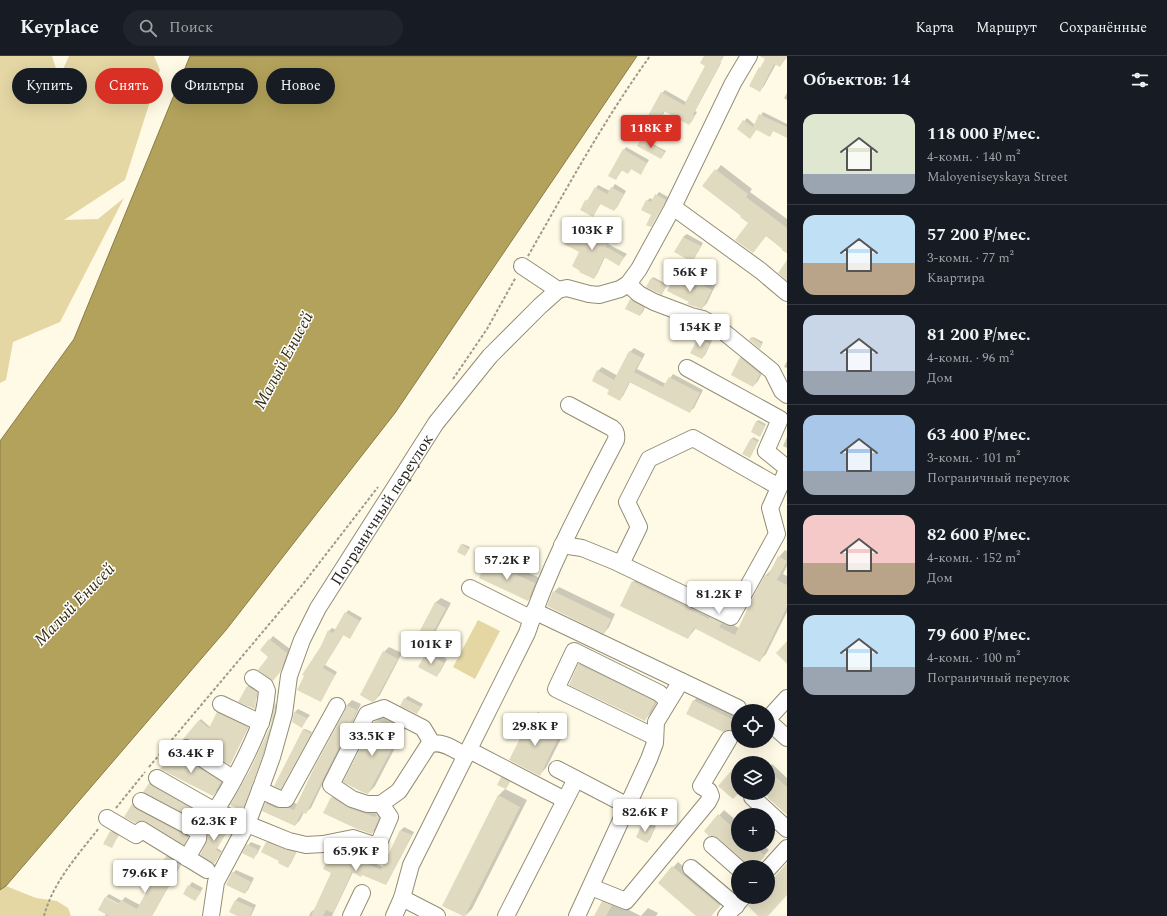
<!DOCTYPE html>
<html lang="ru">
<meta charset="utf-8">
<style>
body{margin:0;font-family:Spectral,serif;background:#20242c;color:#f1f3f6;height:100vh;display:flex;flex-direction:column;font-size:15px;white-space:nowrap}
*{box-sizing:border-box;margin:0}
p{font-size:13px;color:#9ea1a6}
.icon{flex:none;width:22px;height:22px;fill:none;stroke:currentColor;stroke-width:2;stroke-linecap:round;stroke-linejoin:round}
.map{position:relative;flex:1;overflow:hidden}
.side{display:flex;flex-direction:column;background:#171b24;width:380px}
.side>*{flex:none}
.hud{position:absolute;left:12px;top:12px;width:380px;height:36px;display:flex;gap:8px}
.tools{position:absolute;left:731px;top:648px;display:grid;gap:8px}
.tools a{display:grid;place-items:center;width:44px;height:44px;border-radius:50%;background:#171b24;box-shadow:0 4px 16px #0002;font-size:20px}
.price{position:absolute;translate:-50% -34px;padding:0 9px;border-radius:4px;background:#fff;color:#222;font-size:13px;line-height:26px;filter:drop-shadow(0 1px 2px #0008)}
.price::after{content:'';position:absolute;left:50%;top:24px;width:12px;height:9px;margin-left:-6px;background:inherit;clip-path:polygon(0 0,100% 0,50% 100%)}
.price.current{background:#d93025;color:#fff}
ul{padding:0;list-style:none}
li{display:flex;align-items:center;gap:12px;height:100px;padding:0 16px}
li+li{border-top:1px solid #363941}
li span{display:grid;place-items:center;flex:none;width:112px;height:80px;border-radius:12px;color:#555}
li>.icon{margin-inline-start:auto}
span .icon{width:48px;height:48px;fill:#fffc;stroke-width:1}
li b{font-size:17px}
h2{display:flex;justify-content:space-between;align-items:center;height:48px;padding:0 16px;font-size:17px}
.tag{padding:0 14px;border-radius:18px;background:#171b24;box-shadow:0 4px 16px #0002;font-size:14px;line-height:36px}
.tag.current{background:#d93025;color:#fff}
header{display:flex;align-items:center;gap:24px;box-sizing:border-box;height:56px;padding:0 20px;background:#171b24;border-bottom:1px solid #363941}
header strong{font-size:19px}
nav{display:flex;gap:22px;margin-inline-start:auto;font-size:14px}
.search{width:280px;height:36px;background:#20242c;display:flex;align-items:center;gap:10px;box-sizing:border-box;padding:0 14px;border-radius:22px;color:#9ea1a6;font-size:15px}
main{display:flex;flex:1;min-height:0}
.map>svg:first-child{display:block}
.green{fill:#e4d7a4}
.water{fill:#b3a25b;stroke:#897c48}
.shadow{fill:#0003}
.building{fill:#e0dac0}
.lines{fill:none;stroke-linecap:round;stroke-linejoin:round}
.minor-casing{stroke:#938d75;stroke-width:18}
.path{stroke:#9f9b8b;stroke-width:2;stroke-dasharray:3 2;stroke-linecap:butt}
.minor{stroke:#fff;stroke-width:16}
.labels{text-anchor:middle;stroke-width:3;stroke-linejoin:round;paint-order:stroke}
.street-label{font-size:16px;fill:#26241a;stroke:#fff}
.water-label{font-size:17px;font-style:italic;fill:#372f0f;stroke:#fff}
</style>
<header>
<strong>Keyplace</strong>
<div class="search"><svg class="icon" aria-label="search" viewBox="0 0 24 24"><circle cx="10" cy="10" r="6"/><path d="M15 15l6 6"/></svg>Поиск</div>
<nav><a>Карта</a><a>Маршрут</a><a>Сохранённые</a></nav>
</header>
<main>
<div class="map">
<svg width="787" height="860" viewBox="0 0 787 860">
<rect width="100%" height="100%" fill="#fffae5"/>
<g class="green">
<polygon points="0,0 52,0 59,22 69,0 154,0 160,14 125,124 64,164 98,163 124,142 60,266 13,286 6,324 0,327"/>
<polygon points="478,564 500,575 475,623 453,611"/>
<polygon points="6,830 36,842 57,845 68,852 71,860 0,860 0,833"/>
</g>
<polygon class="water" points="190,0 637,0 395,357 226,574 6,830 0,834 0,385 74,283"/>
<g class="shadow">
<polygon points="768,0 787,0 787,1 780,10 776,8 764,30 760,35"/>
<polygon points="712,2 721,7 695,55 697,56 692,65 689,68 665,55 657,69 663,73 657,84 653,88 666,95 662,101 642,84 644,82 662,37 665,34 686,46"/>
<polygon points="787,37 787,44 784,42"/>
<polygon points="763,56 787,68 787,81 774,74 770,79 757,73 752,79 738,73 747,62 755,69"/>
<polygon points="626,91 649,104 641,117 632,112 628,117 622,114 616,123 624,94"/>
<polygon points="721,109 752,133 750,136 787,163 787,197 782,194 783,192 766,180 753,196 750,167 742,160 704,130"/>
<polygon points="615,128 626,135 617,151 614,154 601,147 593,160 586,145 590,142 598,129 610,135"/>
<polygon points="659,136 668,141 651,170 652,159 647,145 650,142 653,144"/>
<polygon points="599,166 615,176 613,179 596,168"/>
<polygon points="595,170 612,181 608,188 627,198 619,208 605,201 597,218 594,222 572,176 575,172 589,180"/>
<polygon points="687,178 703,187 695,201 692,205 683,181"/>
<polygon points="680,218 700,228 705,222 716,228 707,247 702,252 690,245 674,223"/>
<polygon points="653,221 667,228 663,236 647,230"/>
<polygon points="634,240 646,248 643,256 640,259 627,253 631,243"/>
<polygon points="702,279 712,285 705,299 702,302 691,297 699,282"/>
<polygon points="753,281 763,286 761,290 752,282"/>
<polygon points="634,292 645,298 637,313 666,328 673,318 703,334 694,352 690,355 630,326 623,340 620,343 598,315 602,311 618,320 630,296"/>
<polygon points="746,297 765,312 758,325 753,330 741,302"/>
<polygon points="787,305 787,312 784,311"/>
<polygon points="758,364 766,368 761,378 752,375"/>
<polygon points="753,381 759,384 751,399 752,383"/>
<polygon points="787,381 787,392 783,390"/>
<polygon points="463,488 470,491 466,498 462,489"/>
<polygon points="785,494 787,495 787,510 783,518 787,520 787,556 766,598 760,604 696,572 688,582 633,526 640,519 739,572 766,519 772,513 779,501"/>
<polygon points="493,501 540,522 533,539 528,544 488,506"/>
<polygon points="559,531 615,558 609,571 604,577 554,536"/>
<polygon points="441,542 451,547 431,584 426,589 435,547"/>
<polygon points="348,554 362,562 350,581 344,578 325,609 337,616 320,645 321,590 329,575 332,572 336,574"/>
<polygon points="273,580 290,593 284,610 276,620 269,600 262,594"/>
<polygon points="389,591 402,597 380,639 375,644 384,596"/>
<polygon points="430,594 447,603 440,616 436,620 427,597"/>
<polygon points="586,601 661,639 651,657 644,664 570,628 579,608"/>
<polygon points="249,629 258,635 254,652 239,645"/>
<polygon points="699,639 738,659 737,668 731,673 694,645"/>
<polygon points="408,640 423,648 417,657 405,643"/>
<polygon points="352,644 361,648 311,752 305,757 304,756 300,764 295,769 264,754 266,747 271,742 282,747 295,747 297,748 346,655 347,649"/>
<polygon points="276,646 276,654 264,696 243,752 251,714 271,671"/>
<polygon points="298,653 310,659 302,670 293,666 295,656"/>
<polygon points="219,656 249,670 230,708 192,683 185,682 201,663 210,671"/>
<polygon points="538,656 567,671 546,712 539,719 531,663"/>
<polygon points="382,659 407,669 375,730 368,737 375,666"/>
<polygon points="305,673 312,676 282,730 303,674"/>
<polygon points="184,688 228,719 220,732 213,739 168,702 175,695 177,696"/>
<polygon points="772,708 787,722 787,758 764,737 768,737 768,712"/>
<polygon points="503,721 510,724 507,731 502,722"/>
<polygon points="151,726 200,756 195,762 144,736"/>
<polygon points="505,733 527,744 472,853 465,860 498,740"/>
<polygon points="335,739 352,749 378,758 380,756 382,758 375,774 372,777 332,742"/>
<polygon points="134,748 189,779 185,786 147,765 126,760"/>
<polygon points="724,754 738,766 738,789 763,789 769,794 754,811 748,811 745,804 719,781 705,775"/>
<polygon points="646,765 656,770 650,783 647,786 637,781 643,768"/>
<polygon points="220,766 230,770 217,792 222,795 215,805 207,788 209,778"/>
<polygon points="404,771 414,776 388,825 385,828 363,818 353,816 332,860 309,860 311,856 315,853 332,816 332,797 335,793 342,792 355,798 361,791 373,795 368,804 383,811 401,774"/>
<polygon points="114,772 121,776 111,791 104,787"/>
<polygon points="270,783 298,793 291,807 288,811 281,804 267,787"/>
<polygon points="251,786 261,790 257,798 254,801 248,789"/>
<polygon points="170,797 183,805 152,860 105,860 106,857 122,852 123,850 106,841 109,838 122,845 125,841 140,849 167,800"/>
<polygon points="678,806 724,844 711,860 698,860 659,827"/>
<polygon points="236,814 254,822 248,834 245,837 233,817"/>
<polygon points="192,826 203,832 195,844 184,837"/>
<polygon points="609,839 615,847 641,860 648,852 658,857 656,860 595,860 602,846"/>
<polygon points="239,841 256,849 251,860 240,860 236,844"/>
</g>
<g class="building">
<polygon points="704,0 724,0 693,58 695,59 689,69 664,55 654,73 661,76 654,89 640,81 651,62 648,60 661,36 684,49 705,10 700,7"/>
<polygon points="760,0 787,0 780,11 774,8 760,36 749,30 759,11 760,12 765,3"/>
<polygon points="759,58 787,71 787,82 773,75 770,81 755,73 756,74 750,83 737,73 743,64 753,71"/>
<polygon points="641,83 665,96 661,103 637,90"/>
<polygon points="623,93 647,107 641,119 631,113 628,118 621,114 616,124 608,120"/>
<polygon points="715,113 748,138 746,141 787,172 787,197 766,180 753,197 735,184 748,167 740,161 741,160 702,130"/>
<polygon points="595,131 607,138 611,131 624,138 614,155 600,148 593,161 580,154 585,144 587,145"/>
<polygon points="655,138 666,144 651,171 646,169 651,159 641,154 646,144 651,146"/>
<polygon points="595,168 612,180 606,191 624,201 619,210 604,201 594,223 579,216 580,215 572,210 579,196 564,188 571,175 586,184"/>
<polygon points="683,181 701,190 692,206 674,196"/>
<polygon points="787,204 787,225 778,217"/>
<polygon points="651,222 666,230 662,239 646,231"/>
<polygon points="674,222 695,234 699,227 712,234 702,253 687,248 689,246 667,235"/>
<polygon points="630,243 644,251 640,260 625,253"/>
<polygon points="751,281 762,288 760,293 749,284"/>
<polygon points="698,282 710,288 702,303 690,297"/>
<polygon points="629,295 642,302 634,316 663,331 669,321 700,337 690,357 629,326 620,345 607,338 609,334 592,325 597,314 614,324"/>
<polygon points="740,301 760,318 753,331 731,319"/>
<polygon points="756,365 765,370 760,381 751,376"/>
<polygon points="751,382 758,386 750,402 742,398"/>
<polygon points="461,488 469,493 465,500 457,496"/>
<polygon points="778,500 787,505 777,524 787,529 787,551 760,606 694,572 688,583 620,550 632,525 709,563 710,561 722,567 719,571 735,579 757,533 765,519 768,520"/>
<polygon points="487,505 535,527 528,545 479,522"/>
<polygon points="553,535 611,563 604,578 547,550"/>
<polygon points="435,546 446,552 426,590 415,584"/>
<polygon points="345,556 360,565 350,583 343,579 323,612 335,619 321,646 297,634 304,620 302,619 321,590 328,574 333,577"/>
<polygon points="269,583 287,597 281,615 273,625 258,614 268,601 260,594"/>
<polygon points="787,585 787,608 776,597"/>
<polygon points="383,595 398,603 375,645 372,646 360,639"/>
<polygon points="426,597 444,607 437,621 418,611"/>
<polygon points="578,608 654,645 655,646 645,665 569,629"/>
<polygon points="247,630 257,636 255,653 238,646"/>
<polygon points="404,642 421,651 417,658 400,650"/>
<polygon points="693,644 736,665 732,674 729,674 723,676 686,658"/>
<polygon points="275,645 275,656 263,698 242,755 230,749 250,714 270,671"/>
<polygon points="346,649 357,654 306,758 302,756 295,770 262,755 265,747 276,752 289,752 294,754 314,712 345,655"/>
<polygon points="217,656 248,671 230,709 191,684 187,683 183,683 199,664 209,672"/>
<polygon points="294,656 307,662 302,672 292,666"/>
<polygon points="530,663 560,678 540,720 509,704"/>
<polygon points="377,664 401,676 368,738 362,736 343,726 374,666"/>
<polygon points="303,673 311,678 281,733 274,730"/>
<polygon points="177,694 181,700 221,726 213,740 160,713 168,702 171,704"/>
<polygon points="738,707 738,738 733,743 718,730"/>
<polygon points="768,714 787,731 787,759 768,742"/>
<polygon points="501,721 510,726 506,733 497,729"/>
<polygon points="149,727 152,730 200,757 197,762 195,763 143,736"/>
<polygon points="498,739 520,751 465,860 463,860 442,850"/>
<polygon points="331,741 349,752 375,761 377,758 379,762 372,778 357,773 323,757"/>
<polygon points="132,748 137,753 188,781 184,789 147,766 141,765 135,767 124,761"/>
<polygon points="718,758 738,776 738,789 753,789 765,800 755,811 747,811 744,805 718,782 714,780 709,780 704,775"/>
<polygon points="218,766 230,771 216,794 221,797 214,808 200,799 206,787 208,777"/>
<polygon points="642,768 654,773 647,787 636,781"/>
<polygon points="400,774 412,779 386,829 362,819 361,821 352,816 333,857 326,854 323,860 311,860 331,817 323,813 331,796 339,795 353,801 357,793 371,798 366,807 381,814"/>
<polygon points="110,775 118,780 112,792 103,788"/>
<polygon points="266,786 296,796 288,812 278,807 279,805 261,796"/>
<polygon points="247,788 258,794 254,803 242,797"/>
<polygon points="166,800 180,809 152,860 109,860 98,854 105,841 118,848 121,844 137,853"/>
<polygon points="787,807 787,839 768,860 758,860 748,850 756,841 768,841 768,828"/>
<polygon points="672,810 720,850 711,860 696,860 658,827"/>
<polygon points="232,816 251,826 245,838 226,829"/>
<polygon points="188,829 201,836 195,845 183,838"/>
<polygon points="235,844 253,852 250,860 237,860 229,856"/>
<polygon points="602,845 612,849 606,860 594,860"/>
</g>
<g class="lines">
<defs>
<g id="minor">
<polyline points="673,151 761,215 787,237"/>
<polyline points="522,210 558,234"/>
<polyline points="628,228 639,238 654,246 691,260 703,263 719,272 772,315 782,335 787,339"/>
<polyline points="687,312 780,363 766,395 787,412"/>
<polyline points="562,489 582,492 614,505 731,561 777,478 770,452 787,414"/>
<polyline points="621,508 639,471 627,446 649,403 693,382 779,431"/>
<polyline points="470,532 532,563"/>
<polyline points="534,555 681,625"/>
<polyline points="221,648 261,667"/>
<polyline points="768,663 787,642"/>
<polyline points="768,665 787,682"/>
<polyline points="655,681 556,633 574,595 659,637 668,645"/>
<path d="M 432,687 L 423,672 L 384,652 L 367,658 L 331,729 L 352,743 L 367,748 L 381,748 L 399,735 L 428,690 C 439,682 455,694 466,700"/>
<polyline points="186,692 234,723"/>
<polyline points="469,694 565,744"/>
<polyline points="557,713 628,750"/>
<polyline points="157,722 215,755 289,785 306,789 323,788 353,782 371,788 378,789 390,761 381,748"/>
<polyline points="260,734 280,743 286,743 337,650"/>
<polyline points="752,741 787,773"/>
<path d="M 141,745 L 194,773 L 196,774 C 215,768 252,689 260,668 C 264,659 266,645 267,635 L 265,630 L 253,622"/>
<polyline points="107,762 136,779 142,774 207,814"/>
<polyline points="712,789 738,812"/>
<polyline points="187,802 198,783 199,773"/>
<polyline points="691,812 736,850"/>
<polyline points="768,813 787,792"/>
<polyline points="591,831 626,845 708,746 711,740 709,735 701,730 729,683"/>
<polyline points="402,842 437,860"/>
<path id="s1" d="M 211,860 L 216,826 L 247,768 L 260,734 L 272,701 L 284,658 L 289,620 L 302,584 L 318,552 L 436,367 L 490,300 L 540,250 L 558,234 L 567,232 L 589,238 L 599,239 L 620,233 L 628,228 L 639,213 L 673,151 L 733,27 L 749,0"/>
<polyline points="351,860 362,837"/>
<path d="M 394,860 L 402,842 L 411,809 L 527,577 C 549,510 583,447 616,384 C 617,378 616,375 612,372 L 569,349"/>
<polyline points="506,860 576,723"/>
<polyline points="577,860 649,703 655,687 656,666 681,625 738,652"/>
<polyline points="726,860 743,841"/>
</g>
</defs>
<use href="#minor" class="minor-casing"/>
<g class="path">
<path d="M 528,200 C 567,132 604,64 650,0"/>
<polyline points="453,323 487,273 516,221"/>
<polyline points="149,711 303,528 378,431"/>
<polyline points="116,752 145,716"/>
<path d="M 44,860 C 53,826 78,799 99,772"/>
</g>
<use href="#minor" class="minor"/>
</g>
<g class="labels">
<g class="street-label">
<text dy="6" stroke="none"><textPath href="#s1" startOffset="446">Пограничный переулок</textPath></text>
</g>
<g class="water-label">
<text transform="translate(283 304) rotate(-62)" y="6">Малый Енисей</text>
<text transform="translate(74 548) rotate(-46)" y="6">Малый Енисей</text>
</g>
</g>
</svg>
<div class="tools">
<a><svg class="icon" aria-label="locate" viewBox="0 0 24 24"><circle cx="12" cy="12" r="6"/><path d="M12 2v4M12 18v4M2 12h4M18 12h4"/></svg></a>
<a><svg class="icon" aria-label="layers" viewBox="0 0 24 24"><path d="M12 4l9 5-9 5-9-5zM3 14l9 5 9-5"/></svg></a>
<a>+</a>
<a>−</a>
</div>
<b class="price current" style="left:651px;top:93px">118K ₽</b>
<b class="price" style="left:592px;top:195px">103K ₽</b>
<b class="price" style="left:690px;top:237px">56K ₽</b>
<b class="price" style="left:700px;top:292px">154K ₽</b>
<b class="price" style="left:507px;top:525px">57.2K ₽</b>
<b class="price" style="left:719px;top:559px">81.2K ₽</b>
<b class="price" style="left:431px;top:609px">101K ₽</b>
<b class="price" style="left:535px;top:691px">29.8K ₽</b>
<b class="price" style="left:372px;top:701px">33.5K ₽</b>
<b class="price" style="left:191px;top:718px">63.4K ₽</b>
<b class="price" style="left:645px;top:777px">82.6K ₽</b>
<b class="price" style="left:214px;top:786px">62.3K ₽</b>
<b class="price" style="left:356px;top:816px">65.9K ₽</b>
<b class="price" style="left:145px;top:838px">79.6K ₽</b>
<div class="hud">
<a class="tag">Купить</a>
<a class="tag current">Снять</a>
<a class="tag">Фильтры</a>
<a class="tag">Новое</a>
</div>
</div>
<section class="side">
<h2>Объектов: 14<svg class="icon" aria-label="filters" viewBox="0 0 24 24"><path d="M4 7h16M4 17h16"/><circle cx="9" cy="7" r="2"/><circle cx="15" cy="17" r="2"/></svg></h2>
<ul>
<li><span style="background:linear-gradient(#dfe7d0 75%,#9aa5b1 0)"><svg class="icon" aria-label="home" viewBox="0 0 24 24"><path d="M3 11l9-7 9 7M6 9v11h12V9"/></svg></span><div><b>118 000 ₽/мес.</b><p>4-комн. · 140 m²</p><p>Maloyeniseyskaya Street</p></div></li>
<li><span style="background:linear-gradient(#bfe0f5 60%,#b9a48a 0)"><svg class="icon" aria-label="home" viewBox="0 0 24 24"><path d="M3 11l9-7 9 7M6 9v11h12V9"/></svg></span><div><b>57 200 ₽/мес.</b><p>3-комн. · 77 m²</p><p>Квартира</p></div></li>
<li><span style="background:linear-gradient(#c9d6e8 70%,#9aa5b1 0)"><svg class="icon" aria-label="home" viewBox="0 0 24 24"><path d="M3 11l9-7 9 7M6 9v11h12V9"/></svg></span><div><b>81 200 ₽/мес.</b><p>4-комн. · 96 m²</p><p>Дом</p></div></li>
<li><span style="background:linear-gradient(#a9c7e8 70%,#9aa5b1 0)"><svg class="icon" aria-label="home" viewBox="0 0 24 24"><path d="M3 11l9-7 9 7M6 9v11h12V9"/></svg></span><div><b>63 400 ₽/мес.</b><p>3-комн. · 101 m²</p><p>Пограничный переулок</p></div></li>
<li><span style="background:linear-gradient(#f6c9c9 60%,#b9a48a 0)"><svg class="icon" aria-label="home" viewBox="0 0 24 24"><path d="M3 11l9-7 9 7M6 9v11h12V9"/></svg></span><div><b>82 600 ₽/мес.</b><p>4-комн. · 152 m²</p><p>Дом</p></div></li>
<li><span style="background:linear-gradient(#bfe0f5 65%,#9aa5b1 0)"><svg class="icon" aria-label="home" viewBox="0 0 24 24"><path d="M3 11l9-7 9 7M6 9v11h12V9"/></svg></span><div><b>79 600 ₽/мес.</b><p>4-комн. · 100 m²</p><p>Пограничный переулок</p></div></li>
</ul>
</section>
</main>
